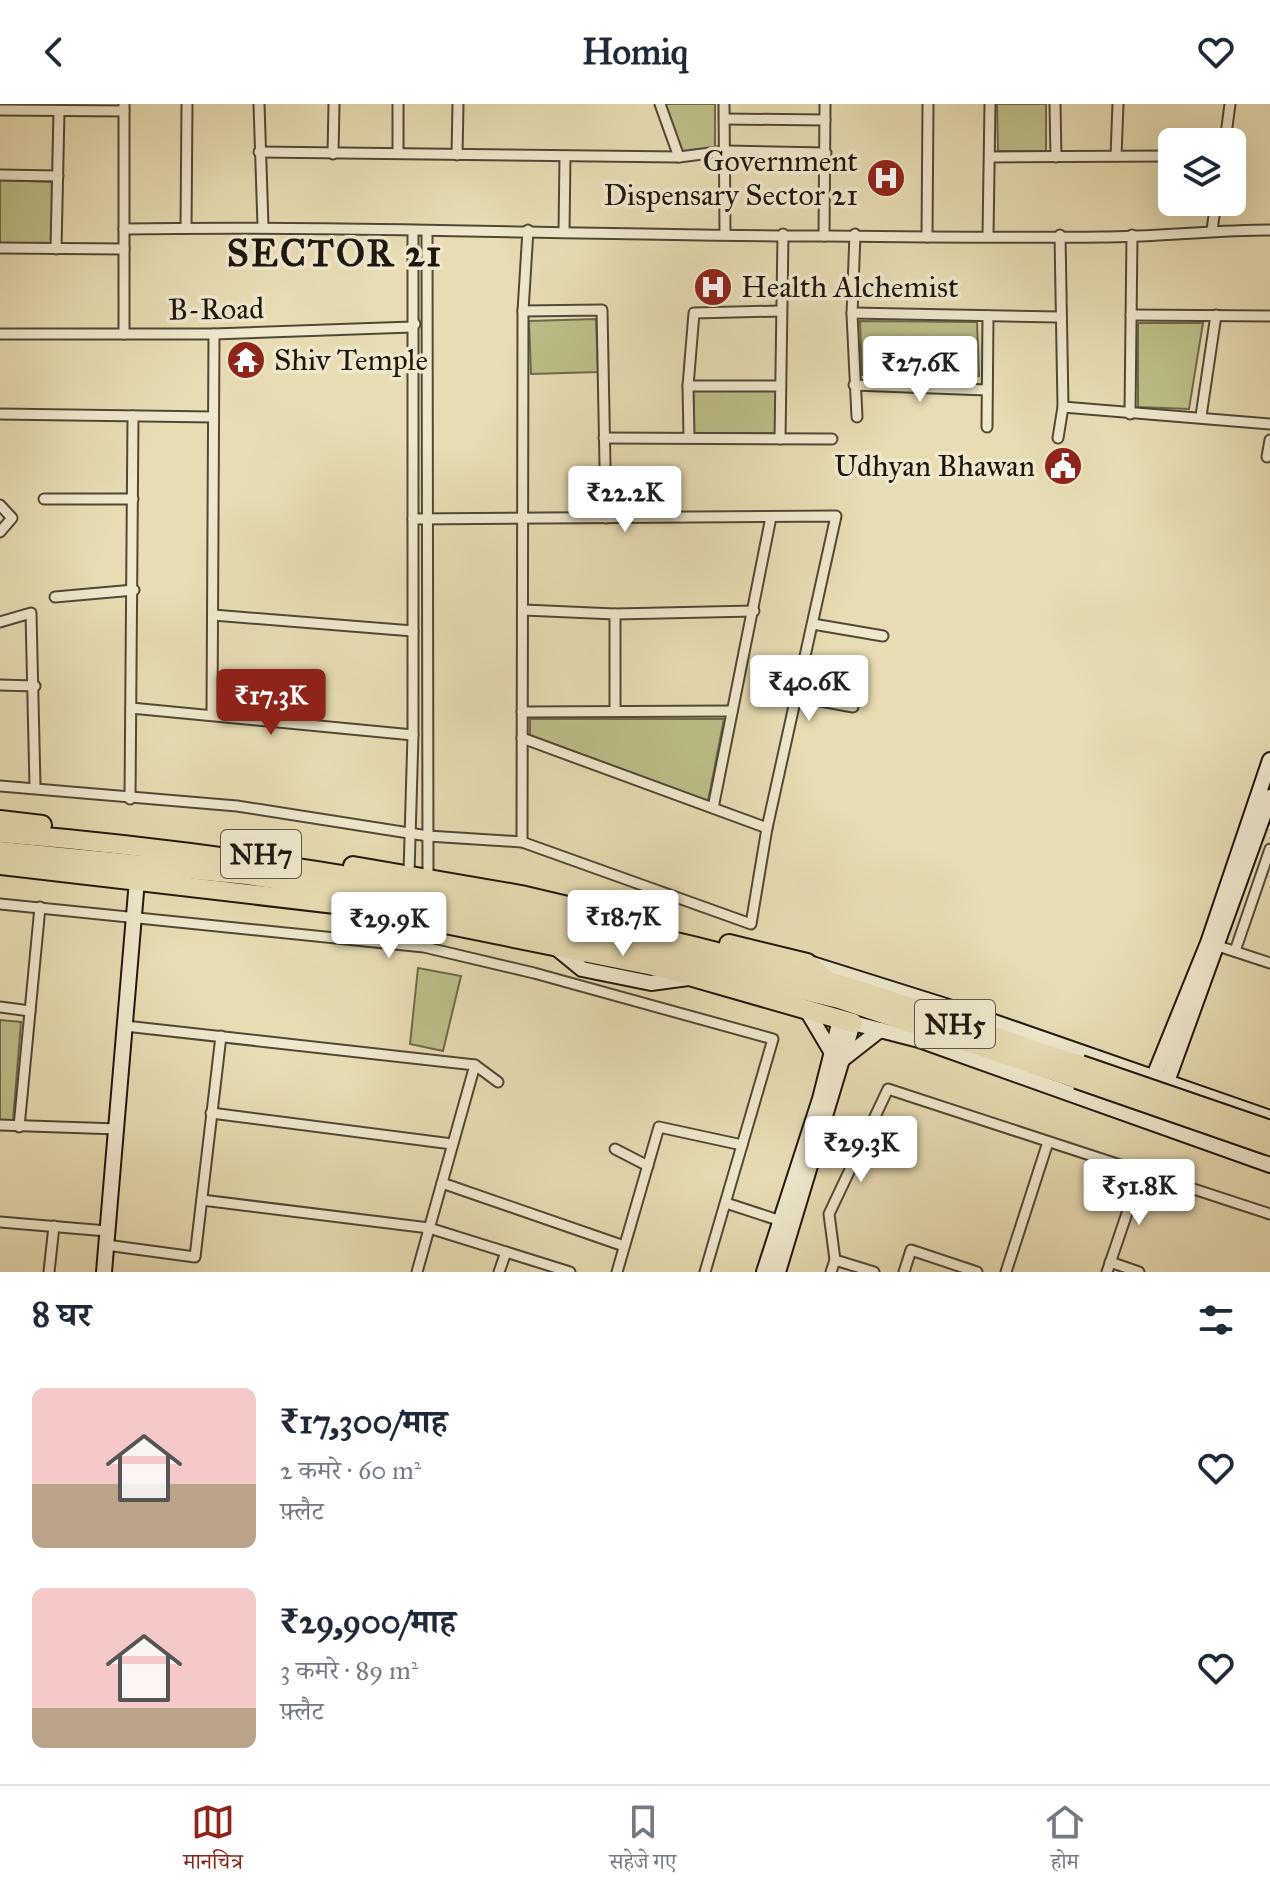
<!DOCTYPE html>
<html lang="hi">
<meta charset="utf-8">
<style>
body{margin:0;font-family:"IM FELL Great Primer","Noto Serif Devanagari",serif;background:#f2f2f3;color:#1f2937;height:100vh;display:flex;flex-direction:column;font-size:30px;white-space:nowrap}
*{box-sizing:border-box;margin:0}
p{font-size:26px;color:#747a83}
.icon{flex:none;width:44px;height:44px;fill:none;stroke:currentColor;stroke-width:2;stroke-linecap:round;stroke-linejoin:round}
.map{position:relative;height:1168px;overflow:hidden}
.side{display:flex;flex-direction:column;background:#fff;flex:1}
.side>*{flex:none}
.fabs{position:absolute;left:1158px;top:24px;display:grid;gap:16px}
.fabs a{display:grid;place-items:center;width:88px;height:88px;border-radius:12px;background:#fff;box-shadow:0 8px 32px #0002;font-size:40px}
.price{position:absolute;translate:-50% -68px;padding:0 18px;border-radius:8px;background:#fff;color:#222;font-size:26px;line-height:52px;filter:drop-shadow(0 2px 4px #0008)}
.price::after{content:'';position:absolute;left:50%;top:48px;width:24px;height:18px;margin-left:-12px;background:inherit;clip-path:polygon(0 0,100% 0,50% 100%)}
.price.active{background:#8f2418;color:#fff}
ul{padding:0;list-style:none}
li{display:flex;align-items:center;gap:24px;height:200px;padding:0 32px}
li span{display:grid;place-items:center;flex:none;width:224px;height:160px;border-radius:12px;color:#555}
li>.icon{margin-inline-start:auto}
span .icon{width:96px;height:96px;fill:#fffc;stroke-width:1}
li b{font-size:34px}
h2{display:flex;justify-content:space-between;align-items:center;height:96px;padding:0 32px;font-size:34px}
header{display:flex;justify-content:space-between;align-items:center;height:104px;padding:0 32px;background:#fff;font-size:36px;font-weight:800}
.tab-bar{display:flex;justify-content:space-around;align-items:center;height:112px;border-top:2px solid #e0e1e3;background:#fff;font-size:22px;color:#747a83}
.tab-bar a{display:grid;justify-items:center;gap:4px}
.tab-bar .active{color:#8f2418}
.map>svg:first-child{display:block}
.green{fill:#bcbe88;stroke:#6e6a4b;stroke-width:2}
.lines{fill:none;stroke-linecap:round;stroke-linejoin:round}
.street-casing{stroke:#514837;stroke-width:13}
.secondary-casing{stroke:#1f170e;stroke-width:18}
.highway-casing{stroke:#1f170e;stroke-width:22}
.street{stroke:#efe8cd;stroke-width:9}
.secondary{stroke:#efe8cd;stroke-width:14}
.highway{stroke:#e7dcb2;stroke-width:18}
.highway-bridge-casing{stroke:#1f170e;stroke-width:22;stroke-linecap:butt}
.highway-bridge{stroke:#e7dcb2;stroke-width:18}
.labels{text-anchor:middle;stroke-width:7;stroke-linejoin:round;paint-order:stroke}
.shield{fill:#efe8cd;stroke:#5d5647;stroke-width:2}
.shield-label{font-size:28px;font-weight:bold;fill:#1f170e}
.poi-label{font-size:30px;fill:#1f170e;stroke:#efe8cd;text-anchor:end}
.street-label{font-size:30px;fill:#1f170e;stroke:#efe8cd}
.district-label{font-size:38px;font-weight:bold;letter-spacing:2px;fill:#1f170e;stroke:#efe8cd}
</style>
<header><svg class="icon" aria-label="back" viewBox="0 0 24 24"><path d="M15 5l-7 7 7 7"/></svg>Homiq<svg class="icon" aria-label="heart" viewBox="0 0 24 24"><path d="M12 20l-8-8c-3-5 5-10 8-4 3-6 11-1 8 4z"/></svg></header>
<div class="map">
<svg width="1270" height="1168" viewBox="0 0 1270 1168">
<rect width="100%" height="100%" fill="#e7dcb2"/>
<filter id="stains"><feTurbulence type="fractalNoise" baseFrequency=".0025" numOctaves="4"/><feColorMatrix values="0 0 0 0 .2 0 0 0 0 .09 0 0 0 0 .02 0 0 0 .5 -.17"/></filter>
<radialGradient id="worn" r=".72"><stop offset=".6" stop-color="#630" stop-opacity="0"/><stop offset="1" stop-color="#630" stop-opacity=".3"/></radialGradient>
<g class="green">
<polygon points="665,0 715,0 715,46 682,47"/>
<polygon points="997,0 1046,0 1046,47 998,47"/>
<polygon points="0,76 54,78 53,140 0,139"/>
<polygon points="596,215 598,268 531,270 529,217"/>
<polygon points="860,217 977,218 979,272 862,271"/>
<polygon points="1138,219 1203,219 1189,305 1138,303"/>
<polygon points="693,286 776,286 776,329 694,329"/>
<polygon points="530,615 724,615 708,697 530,631"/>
<polygon points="418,864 461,872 443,947 410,940"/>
<polygon points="0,916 21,918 13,1017 0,1016"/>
</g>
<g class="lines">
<defs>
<g id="street">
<polyline points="124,0 124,230"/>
<polyline points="259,0 263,122"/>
<polyline points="398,0 398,49"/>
<polyline points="660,0 679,53"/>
<polyline points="724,0 725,129"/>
<polyline points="1055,0 1056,53"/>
<polyline points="0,6 124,7"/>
<polyline points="725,15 825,16"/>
<polyline points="1225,38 1230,0"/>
<polyline points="259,48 679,53 726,47 826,49"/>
<polyline points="333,50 334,0"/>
<polyline points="457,51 458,0"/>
<polyline points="1116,52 1118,0"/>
<polyline points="990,53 1172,52"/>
<polyline points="0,71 58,72"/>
<polyline points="186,124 187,0"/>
<path d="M 124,125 C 357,121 590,132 824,132 C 916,133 1009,134 1101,133 C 1157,133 1214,126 1270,126"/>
<polyline points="1212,126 1216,98"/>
<polyline points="427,128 428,773"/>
<polyline points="564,128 565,52"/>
<polyline points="855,130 852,210 857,313"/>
<polyline points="988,131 990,0"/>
<polyline points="824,132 825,0"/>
<polyline points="927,133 928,0"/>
<polyline points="0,144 124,145"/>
<polyline points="56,145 59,7"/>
<polyline points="523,207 602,206 606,414"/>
<polyline points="852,209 1059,213"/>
<polyline points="1131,211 1270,212"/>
<polyline points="0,230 214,230 412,223 415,220"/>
<polyline points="854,281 987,286"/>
<polyline points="688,282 780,282"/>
<polyline points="1063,303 1270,320"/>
<polyline points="0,310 213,313"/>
<polyline points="1130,310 1132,131"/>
<polyline points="1201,312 1216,211"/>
<polyline points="987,323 988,212"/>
<polyline points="689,333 688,282 694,209 780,207"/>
<polyline points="604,334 832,335"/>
<polyline points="1058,334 1063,303 1060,131"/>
<polyline points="780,335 783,130"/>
<polyline points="1267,353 1270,336"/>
<polyline points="44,395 133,395"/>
<polyline points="0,401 12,414 0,428"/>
<polyline points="55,493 134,486"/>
<polyline points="524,506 615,510 754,507"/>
<polyline points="213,511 413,527"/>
<polyline points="0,518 31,509 35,682"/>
<polyline points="813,520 883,532"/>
<polyline points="0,581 35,582"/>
<polyline points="799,593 853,603"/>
<polyline points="131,604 413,631"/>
<polyline points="615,607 615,510"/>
<polyline points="522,608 732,607"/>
<polyline points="212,610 214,230"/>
<polyline points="522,634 767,724"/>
<polyline points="0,682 237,702 428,732 522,738 751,820 767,724 836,412 413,415"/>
<polyline points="130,695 133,312"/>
<polyline points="713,704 771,413"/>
<polyline points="522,738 523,207 528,126"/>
<polyline points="409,769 413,631 413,128"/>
<polyline points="0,800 424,843 534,869 773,935 705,1168"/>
<polyline points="1212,840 1270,859"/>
<polyline points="1235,847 1270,745"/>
<polyline points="0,903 30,907"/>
<polyline points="125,922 475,961 498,978"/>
<polyline points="211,1009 452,1040"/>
<polyline points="0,1021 118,1025"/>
<polyline points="19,1023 40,803"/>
<polyline points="615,1045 648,1062"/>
<polyline points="442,1079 624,1142"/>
<polyline points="202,1096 429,1124 570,1168"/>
<polyline points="726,1099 784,1118"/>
<polyline points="0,1118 107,1127"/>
<polyline points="106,1141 195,1153 221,932"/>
<polyline points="835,1156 874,1168"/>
<polyline points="1110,1158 1139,1168"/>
<polyline points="49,1168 54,1122"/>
<polyline points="417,1168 475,961"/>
<polyline points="499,1168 506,1148"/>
<polyline points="617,1168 659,1023 742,1041"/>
<polyline points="831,1168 835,1156 829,1110 888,985 1270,1110"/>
<polyline points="904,1168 911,1146 977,1168"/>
<polyline points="1006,1168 1048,1038"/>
<polyline points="1107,1168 1141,1068"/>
</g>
<g id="secondary">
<polyline points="555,843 582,865 651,879 688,874"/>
<polyline points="812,860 971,910 1270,1014"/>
<polyline points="806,905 832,949"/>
<polyline points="843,955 880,926"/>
<polyline points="1150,982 1208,839 1270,656"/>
<polyline points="1164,986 1270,693"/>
<polyline points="104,1168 137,776"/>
<polyline points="764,1168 820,995 840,916"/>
<polyline points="778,1168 853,919 919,936 1270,1061"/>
</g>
<g id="highway">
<polyline points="0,716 42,721"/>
<path d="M 0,729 C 278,752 558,803 828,877 C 913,901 996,935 1081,961"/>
<polyline points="0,747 247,771 370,790 560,828 839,895 1077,975"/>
<polyline points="0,761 361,803 658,863 853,919"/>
<polyline points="353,762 521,791 614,813"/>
<polyline points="729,840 807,859 827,876"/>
</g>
</defs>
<use href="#street" class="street-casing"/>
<use href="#secondary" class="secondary-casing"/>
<use href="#highway" class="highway-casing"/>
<use href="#street" class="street"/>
<use href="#secondary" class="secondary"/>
<use href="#highway" class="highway"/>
<defs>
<g id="highway-bridge">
<polyline points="1081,961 1270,1026"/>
<polyline points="1077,975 1270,1042"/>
</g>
</defs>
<use href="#highway-bridge" class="highway-bridge-casing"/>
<use href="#highway-bridge" class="highway-bridge"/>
</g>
<defs>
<symbol id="hospital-disc" viewBox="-11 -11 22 22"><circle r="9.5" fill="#8f2418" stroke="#efe8cd"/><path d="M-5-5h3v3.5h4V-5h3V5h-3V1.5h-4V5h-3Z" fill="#fff"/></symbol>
<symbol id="temple-disc" viewBox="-11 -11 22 22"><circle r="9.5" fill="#8f2418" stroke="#efe8cd"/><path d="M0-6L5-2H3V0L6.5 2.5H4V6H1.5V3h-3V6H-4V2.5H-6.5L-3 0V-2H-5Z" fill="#fff"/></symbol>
<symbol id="civic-disc" viewBox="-11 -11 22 22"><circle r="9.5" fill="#8f2418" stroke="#efe8cd"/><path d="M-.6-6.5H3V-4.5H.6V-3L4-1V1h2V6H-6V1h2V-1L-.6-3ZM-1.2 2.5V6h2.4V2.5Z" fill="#fff"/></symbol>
</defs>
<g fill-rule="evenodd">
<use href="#hospital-disc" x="864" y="52" width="44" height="44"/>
<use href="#hospital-disc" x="691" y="161" width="44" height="44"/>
<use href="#temple-disc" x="224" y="234" width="44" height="44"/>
<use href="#civic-disc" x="1041" y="340" width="44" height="44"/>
</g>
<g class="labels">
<g class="shield">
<rect x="221" y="726" width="80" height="48" rx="6"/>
<rect x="915" y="896" width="80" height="48" rx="6"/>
</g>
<g class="shield-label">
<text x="261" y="760">NH7</text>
<text x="955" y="930">NH5</text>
</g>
<g class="poi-label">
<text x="858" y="67">Government<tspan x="858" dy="34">Dispensary Sector 21</tspan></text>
<text x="741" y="193" text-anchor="start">Health Alchemist</text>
<text x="274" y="266" text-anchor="start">Shiv Temple</text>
<text x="1035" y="372">Udhyan Bhawan</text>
</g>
<g class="street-label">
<text transform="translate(216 205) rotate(-1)" y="10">B-Road</text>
</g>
<g class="district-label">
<text x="335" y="162">SECTOR 21</text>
</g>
</g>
<rect width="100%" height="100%" filter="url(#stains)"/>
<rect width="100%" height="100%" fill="url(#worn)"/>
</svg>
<div class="fabs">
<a><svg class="icon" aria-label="layers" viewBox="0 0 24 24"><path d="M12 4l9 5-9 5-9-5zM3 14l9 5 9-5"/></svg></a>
</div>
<b class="price" style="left:920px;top:300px">₹27.6K</b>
<b class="price" style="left:625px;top:430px">₹22.2K</b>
<b class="price" style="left:809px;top:619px">₹40.6K</b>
<b class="price active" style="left:271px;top:633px">₹17.3K</b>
<b class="price" style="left:623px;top:854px">₹18.7K</b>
<b class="price" style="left:389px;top:856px">₹29.9K</b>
<b class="price" style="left:861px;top:1080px">₹29.3K</b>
<b class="price" style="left:1139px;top:1123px">₹51.8K</b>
</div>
<section class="side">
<h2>8 घर<svg class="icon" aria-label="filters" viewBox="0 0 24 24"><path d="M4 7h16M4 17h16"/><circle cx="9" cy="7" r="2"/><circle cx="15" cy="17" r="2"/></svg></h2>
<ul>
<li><span style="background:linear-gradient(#f6c9c9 60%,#b9a48a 0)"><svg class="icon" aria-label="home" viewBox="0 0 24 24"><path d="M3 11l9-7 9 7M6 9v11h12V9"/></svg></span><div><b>₹17,300/माह</b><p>2 कमरे · 60 m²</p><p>फ़्लैट</p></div><svg class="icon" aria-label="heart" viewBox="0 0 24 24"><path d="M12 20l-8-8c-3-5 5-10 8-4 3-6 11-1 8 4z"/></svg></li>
<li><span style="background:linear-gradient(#f6c9c9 75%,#b9a48a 0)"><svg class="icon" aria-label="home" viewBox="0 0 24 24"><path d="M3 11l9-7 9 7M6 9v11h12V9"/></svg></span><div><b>₹29,900/माह</b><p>3 कमरे · 89 m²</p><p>फ़्लैट</p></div><svg class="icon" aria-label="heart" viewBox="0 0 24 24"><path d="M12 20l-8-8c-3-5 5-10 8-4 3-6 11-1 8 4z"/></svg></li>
</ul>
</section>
<nav class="tab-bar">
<a class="active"><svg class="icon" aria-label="map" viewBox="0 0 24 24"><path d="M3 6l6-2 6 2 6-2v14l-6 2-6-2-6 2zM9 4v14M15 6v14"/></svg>मानचित्र</a>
<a><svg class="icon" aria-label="saved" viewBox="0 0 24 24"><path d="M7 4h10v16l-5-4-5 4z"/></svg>सहेजे गए</a>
<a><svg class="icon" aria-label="home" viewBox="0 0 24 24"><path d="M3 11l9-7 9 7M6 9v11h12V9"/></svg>होम</a>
</nav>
